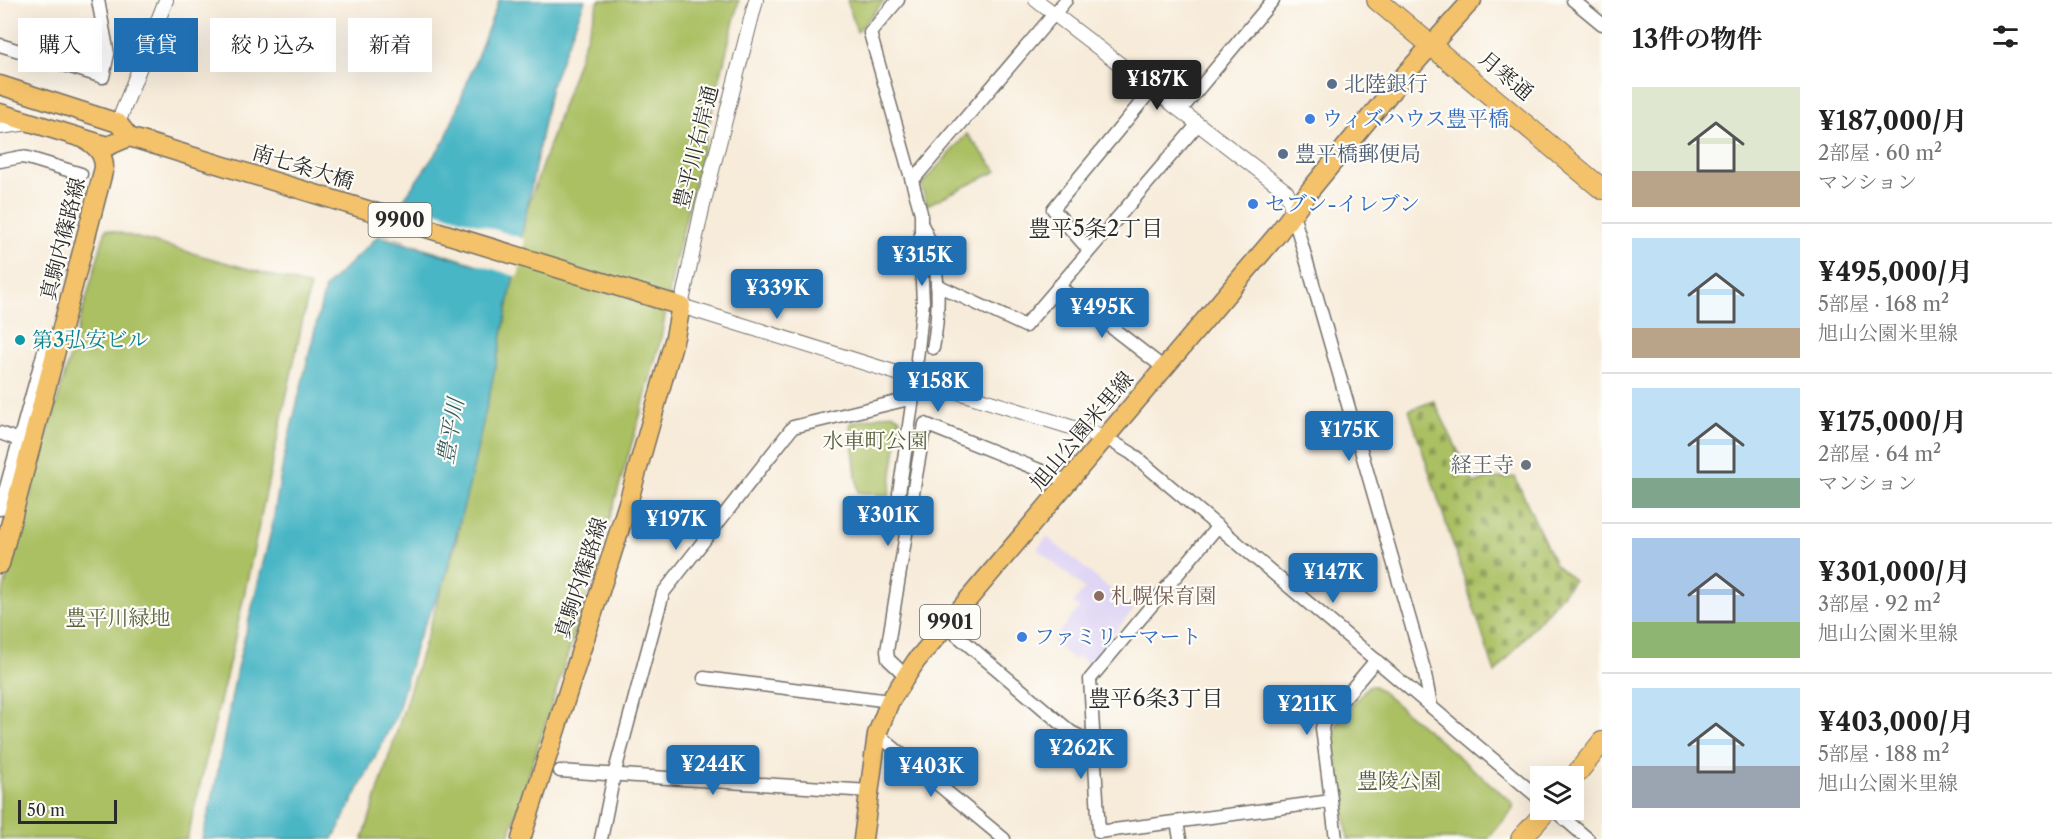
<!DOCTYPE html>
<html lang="ja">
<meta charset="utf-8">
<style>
body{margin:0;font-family:"Libre Caslon Text","Noto Serif JP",serif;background:#f6f6f6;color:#222;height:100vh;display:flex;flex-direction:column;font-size:22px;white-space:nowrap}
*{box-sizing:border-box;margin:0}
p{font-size:20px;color:#767676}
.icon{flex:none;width:33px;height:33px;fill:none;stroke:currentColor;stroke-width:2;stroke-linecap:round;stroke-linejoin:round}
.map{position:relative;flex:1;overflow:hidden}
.panel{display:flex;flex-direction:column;background:#fff;width:450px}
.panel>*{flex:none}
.top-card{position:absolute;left:18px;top:18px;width:570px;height:54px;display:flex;gap:12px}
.fabs{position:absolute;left:1530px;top:766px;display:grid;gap:12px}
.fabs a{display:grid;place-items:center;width:54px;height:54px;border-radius:0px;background:#fff;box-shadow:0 6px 24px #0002;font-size:30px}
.scale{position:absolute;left:18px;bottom:15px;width:99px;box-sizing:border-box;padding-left:6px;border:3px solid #2b2b2b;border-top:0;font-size:16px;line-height:21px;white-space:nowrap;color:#2b2b2b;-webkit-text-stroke:4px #fdfcf7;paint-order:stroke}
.price{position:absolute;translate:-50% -51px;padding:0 14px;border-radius:6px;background:#1f6fb2;color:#fff;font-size:20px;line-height:39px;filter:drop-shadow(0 2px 3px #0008)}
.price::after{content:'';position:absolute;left:50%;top:36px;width:18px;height:14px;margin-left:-9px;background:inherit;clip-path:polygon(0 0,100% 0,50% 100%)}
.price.current{background:#222;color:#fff}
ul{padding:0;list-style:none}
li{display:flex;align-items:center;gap:18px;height:150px;padding:0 30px}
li+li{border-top:2px solid #e0e0e0}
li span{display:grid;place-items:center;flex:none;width:168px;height:120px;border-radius:0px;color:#555}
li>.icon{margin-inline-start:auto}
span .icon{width:72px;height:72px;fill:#fffc;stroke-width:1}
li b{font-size:26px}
h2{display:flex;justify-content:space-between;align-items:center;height:72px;padding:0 30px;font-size:26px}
.tag{padding:0 21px;border-radius:0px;background:#fff;box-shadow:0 6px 24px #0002;font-size:21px;line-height:54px}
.tag.current{background:#1f6fb2;color:#fff}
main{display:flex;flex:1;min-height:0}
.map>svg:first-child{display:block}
.built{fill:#dfd5f5}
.cemetery{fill:url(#cemetery-stones);stroke:#6b7648;stroke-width:1.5}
.green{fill:#abc064;stroke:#6b7648;stroke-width:1.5}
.water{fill:#49b6c5;stroke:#3a7078;stroke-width:1.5}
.pier{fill:#f7ebd9}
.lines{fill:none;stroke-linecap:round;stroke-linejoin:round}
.minor-tunnel{stroke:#cec5b6;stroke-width:12;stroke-dasharray:12 6;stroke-linecap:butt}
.minor-casing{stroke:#726e68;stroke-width:15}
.tertiary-casing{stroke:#726e68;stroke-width:16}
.primary-casing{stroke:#726e68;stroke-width:21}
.trunk-casing{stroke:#726e68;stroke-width:22}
.minor{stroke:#fff;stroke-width:12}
.tertiary{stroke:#fff;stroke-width:14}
.primary{stroke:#f3c26a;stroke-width:18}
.trunk{stroke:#f3c26a;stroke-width:20}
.service-dot{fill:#5c6f8a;stroke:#fdfcf7;stroke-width:2}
.shop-dot{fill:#3f7fe0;stroke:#fdfcf7;stroke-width:2}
.culture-dot{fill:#0f9aa8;stroke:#fdfcf7;stroke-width:2}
.worship-dot{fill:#6b7280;stroke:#fdfcf7;stroke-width:2}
.education-dot{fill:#8d6e63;stroke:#fdfcf7;stroke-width:2}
.labels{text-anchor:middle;stroke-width:4.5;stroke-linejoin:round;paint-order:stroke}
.shield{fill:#fdfcf7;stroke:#6a6a68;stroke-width:1.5}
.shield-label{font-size:20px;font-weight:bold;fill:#2b2b2b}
.street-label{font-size:21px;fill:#2b2b2b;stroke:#fdfcf7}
.service-label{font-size:21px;fill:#4e5e75;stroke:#fdfcf7;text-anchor:start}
.shop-label{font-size:21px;fill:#366cbe;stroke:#fdfcf7;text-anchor:start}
.culture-label{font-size:21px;fill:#0d838f;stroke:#fdfcf7;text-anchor:start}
.park-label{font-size:21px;fill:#585f3f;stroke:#fdfcf7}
.worship-label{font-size:21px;fill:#5b616d;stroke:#fdfcf7;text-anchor:end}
.education-label{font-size:21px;fill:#785e54;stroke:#fdfcf7;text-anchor:start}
.neighbourhood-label{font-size:22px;fill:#2b2b2b;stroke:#fdfcf7}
.water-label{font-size:22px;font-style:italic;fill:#365c61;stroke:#fdfcf7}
</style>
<main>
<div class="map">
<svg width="1602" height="839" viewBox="0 0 1602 839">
<defs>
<pattern id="cemetery-stones" width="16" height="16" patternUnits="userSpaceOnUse" patternTransform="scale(1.5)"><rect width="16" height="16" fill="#abc064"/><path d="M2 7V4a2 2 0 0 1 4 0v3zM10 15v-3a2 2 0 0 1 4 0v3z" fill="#8b9c53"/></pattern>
</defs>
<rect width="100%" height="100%" fill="#fdfcf7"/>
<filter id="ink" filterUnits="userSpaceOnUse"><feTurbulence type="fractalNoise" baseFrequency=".0167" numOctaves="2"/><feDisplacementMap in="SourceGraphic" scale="12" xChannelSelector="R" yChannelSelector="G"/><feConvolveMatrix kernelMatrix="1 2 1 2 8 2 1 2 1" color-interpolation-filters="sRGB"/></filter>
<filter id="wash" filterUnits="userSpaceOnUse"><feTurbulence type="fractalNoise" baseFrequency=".008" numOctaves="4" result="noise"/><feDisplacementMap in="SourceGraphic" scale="24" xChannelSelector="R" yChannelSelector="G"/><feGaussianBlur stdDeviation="1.35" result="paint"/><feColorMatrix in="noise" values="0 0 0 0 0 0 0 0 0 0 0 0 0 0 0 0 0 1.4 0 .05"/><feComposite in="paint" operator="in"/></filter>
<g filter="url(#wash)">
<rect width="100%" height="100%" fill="#f7ebd9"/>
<polygon class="built" points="1047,537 1134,609 1088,664 1078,656 1074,660 1052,641 1079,608 1073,603 1085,589 1037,549"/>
<polygon class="cemetery" points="1434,401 1474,484 1487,479 1515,477 1555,564 1574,580 1495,673 1409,410"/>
<g class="green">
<polygon points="599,0 739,0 674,267 661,338 641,412 589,589 508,839 363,839 456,543 505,273"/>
<polygon points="847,0 885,0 857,32"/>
<polygon points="967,134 997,171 927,205 921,185"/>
<polygon points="106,229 310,286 233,647 187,839 0,839 0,602"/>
<polygon points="892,413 900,418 889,496 858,492 850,423"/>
<polygon points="1368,686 1375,686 1513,803 1513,809 1488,839 1348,839 1333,736 1338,722"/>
</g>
<polygon class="water" points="499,0 585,0 551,86 499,351 470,482 444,582 417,641 397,714 333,839 202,839 215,786 237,668 272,527 284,457 325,288 378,236 478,265 380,233 445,140"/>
<polygon class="pier" points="400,200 525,239 518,277 377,232"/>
</g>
<g filter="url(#ink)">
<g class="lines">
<polyline class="minor-tunnel" points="913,398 917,359"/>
<defs>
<g id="minor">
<polyline points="898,0 870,33 921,213 921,263 923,302 917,359"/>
<polyline points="1573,0 1602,24"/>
<polyline points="0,45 103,77 108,54 98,0"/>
<polyline points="1181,110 1273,0"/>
<polyline points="0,161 21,157 28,158 81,174"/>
<polyline points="912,181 1066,0"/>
<polyline points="1293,214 1424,669 1431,706"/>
<path d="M 922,225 C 941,258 940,311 933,348"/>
<polyline points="1089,250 1053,209 1153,88"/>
<polyline points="937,285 1025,326 1198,124"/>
<polyline points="1058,286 1164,368"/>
<polyline points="0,433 19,440"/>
<polyline points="1106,438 1131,453 1540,799"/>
<polyline points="0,509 44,351"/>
<polyline points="1218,526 1090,679 1099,832 1331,801"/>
<polyline points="907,528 925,424 1069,482"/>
<polyline points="946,626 1071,732 1083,738 1093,738"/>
<polyline points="704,678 890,701"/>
<polyline points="877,734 1004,839"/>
<polyline points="560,771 869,791"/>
<polyline points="1554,810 1588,839"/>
<polyline points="1177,822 1180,839"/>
<polyline points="601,839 614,775 663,593 793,427 913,398 899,493 901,513 906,534 887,651 888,659 906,676"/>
<polyline points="1336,839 1322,728 1324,722 1376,660"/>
</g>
<g id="tertiary">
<polyline points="756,0 702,209 681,306 1106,438"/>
<polyline points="1036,0 1287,192 1293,214"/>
<polyline points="118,123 166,0"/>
<polyline points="0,127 28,123"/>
</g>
<g id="primary">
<polyline points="0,85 118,123 129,137"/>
<polyline points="0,113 108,146 129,137"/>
<polyline points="129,137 681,306 675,337 628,503 521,839"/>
<path d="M 0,564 L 104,168 C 104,154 97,147 86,140"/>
<polyline points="863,839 877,734 890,701 916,661 1276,236 1311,189 1408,71 1472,0"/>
</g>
<g id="trunk">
<polyline points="1377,0 1602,189"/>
<polyline points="1574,777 1602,742"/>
<polyline points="1521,839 1547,810"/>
</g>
</defs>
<use href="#minor" class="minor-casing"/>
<use href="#tertiary" class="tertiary-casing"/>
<use href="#primary" class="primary-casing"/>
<use href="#trunk" class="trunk-casing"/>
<use href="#minor" class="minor"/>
<use href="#tertiary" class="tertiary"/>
<use href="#primary" class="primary"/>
<use href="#trunk" class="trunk"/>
</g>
</g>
<g class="service-dot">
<circle cx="1332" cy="84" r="6"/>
<circle cx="1283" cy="154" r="6"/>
</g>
<g class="shop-dot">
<circle cx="1310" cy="119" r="6"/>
<circle cx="1253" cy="204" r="6"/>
<circle cx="1022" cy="637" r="6"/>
</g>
<circle class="culture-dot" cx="20" cy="340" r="6"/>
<circle class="worship-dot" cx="1526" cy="465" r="6"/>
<circle class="education-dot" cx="1099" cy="596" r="6"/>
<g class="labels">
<g class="shield">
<rect x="368.5" y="203" width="63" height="34" rx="4.5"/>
<rect x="920" y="605" width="60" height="34" rx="4.5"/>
</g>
<g class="shield-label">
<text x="400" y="227">9900</text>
<text x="950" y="629">9901</text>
</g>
<g class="street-label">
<text transform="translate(1506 76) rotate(40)" y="7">月寒通</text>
<text transform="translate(696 147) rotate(-76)" y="7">豊平川右岸通</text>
<text transform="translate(303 167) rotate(17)" y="7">南七条大橋</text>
<text transform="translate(63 239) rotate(-76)" y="7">真駒内篠路線</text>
<text transform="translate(1082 431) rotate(-50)" y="7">旭山公園米里線</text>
<text transform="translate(581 578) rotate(-72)" y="7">真駒内篠路線</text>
</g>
<g class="service-label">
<text x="1344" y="91">北陸銀行</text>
<text x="1295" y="161">豊平橋郵便局</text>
</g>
<g class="shop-label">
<text x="1322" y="126">ウィズハウス豊平橋</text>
<text x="1265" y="211">セブン-イレブン</text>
<text x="1034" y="644">ファミリーマート</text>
</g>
<g class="culture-label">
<text x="32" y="347">第3弘安ビル</text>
</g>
<g class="park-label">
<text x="875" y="448">水車町公園</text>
<text x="118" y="625">豊平川緑地</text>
<text x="1399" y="788">豊陵公園</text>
</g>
<g class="worship-label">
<text x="1514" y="472">経王寺</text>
</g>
<g class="education-label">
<text x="1111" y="603">札幌保育園</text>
</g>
<g class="neighbourhood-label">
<text x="1096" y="236">豊平5条2丁目</text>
<text x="1156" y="706">豊平6条3丁目</text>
</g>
<g class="water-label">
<text transform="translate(450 431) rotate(-80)" y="8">豊平川</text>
</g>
</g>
</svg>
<div class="fabs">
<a><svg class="icon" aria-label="layers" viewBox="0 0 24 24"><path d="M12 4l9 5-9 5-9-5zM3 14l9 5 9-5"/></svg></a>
</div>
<div class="scale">50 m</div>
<b class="price current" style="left:1157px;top:111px">¥187K</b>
<b class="price" style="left:922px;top:287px">¥315K</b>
<b class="price" style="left:777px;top:320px">¥339K</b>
<b class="price" style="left:1102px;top:339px">¥495K</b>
<b class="price" style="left:938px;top:413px">¥158K</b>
<b class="price" style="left:1349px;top:462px">¥175K</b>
<b class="price" style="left:888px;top:547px">¥301K</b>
<b class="price" style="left:676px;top:551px">¥197K</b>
<b class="price" style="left:1333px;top:604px">¥147K</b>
<b class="price" style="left:1307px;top:736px">¥211K</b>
<b class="price" style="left:1081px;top:780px">¥262K</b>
<b class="price" style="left:713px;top:796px">¥244K</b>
<b class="price" style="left:931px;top:798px">¥403K</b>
<div class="top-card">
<a class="tag">購入</a>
<a class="tag current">賃貸</a>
<a class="tag">絞り込み</a>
<a class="tag">新着</a>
</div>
</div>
<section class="panel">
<h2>13件の物件<svg class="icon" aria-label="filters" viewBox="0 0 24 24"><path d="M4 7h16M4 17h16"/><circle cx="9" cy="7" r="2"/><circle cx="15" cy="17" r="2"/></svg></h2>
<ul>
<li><span style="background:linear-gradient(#dfe7d0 70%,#b9a48a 0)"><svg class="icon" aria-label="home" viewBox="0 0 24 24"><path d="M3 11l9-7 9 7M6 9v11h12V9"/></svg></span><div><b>¥187,000/月</b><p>2部屋 · 60 m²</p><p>マンション</p></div></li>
<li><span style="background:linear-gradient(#bfe0f5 75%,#b9a48a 0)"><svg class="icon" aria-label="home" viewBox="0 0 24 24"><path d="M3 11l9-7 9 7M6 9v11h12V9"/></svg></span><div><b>¥495,000/月</b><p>5部屋 · 168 m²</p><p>旭山公園米里線</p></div></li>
<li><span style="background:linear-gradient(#bfe0f5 75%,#7fa58c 0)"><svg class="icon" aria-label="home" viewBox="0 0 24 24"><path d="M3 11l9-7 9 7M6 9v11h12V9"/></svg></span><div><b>¥175,000/月</b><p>2部屋 · 64 m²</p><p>マンション</p></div></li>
<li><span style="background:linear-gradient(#a9c7e8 70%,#8fb573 0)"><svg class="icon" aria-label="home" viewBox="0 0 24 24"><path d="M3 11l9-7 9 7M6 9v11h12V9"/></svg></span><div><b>¥301,000/月</b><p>3部屋 · 92 m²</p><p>旭山公園米里線</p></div></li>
<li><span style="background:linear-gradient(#bfe0f5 65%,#9aa5b1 0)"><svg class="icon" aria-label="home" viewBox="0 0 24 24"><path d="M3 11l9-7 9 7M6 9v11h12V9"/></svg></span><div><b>¥403,000/月</b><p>5部屋 · 188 m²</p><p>旭山公園米里線</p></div></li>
</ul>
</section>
</main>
